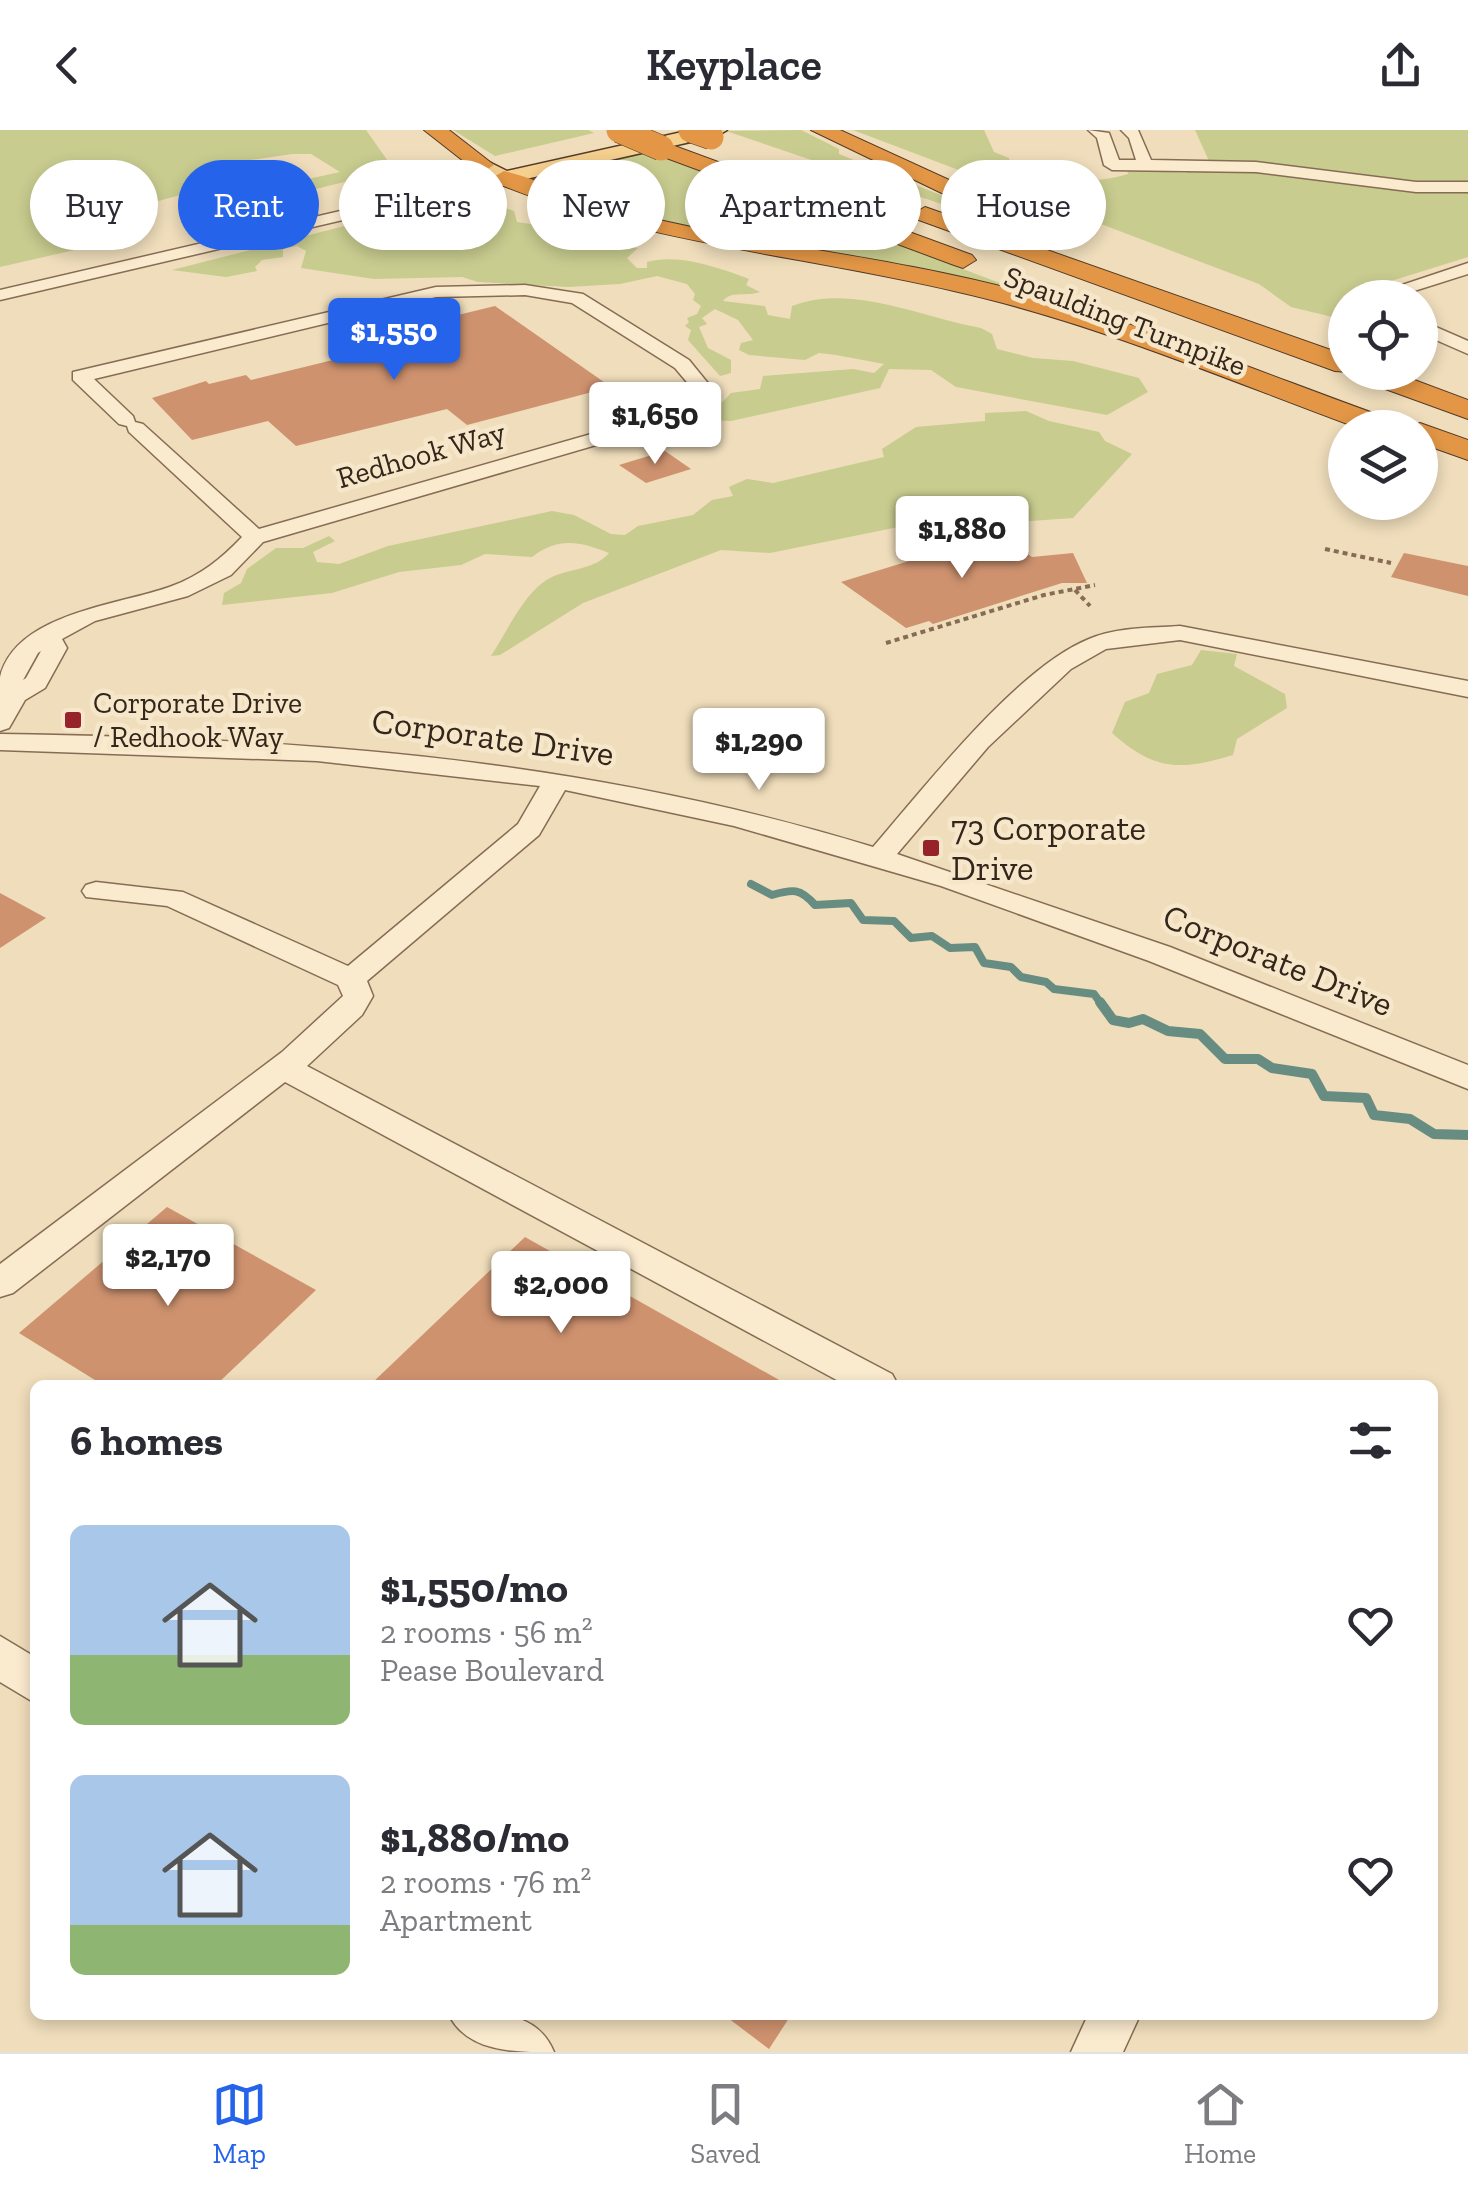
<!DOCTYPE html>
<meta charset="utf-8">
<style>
body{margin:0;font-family:"Zilla Slab",serif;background:#f7f7f7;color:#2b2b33;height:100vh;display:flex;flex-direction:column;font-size:38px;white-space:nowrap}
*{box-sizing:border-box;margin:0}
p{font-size:32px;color:#7c7c81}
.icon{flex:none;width:55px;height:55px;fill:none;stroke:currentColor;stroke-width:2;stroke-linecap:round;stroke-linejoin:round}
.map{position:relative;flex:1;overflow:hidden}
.drawer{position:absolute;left:30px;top:1250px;width:1408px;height:640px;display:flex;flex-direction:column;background:#fff;border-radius:15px;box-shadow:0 5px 15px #0003}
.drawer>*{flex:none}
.top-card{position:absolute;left:30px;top:30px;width:1410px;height:90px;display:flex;gap:20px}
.fabs{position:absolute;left:1328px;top:150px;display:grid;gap:20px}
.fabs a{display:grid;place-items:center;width:110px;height:110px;border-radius:50%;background:#fff;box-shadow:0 5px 15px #0003;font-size:50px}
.price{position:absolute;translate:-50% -85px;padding:0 22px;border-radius:10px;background:#fff;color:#222;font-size:32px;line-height:65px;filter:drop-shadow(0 2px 5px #0008)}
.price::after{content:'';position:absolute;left:50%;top:60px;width:30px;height:22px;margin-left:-15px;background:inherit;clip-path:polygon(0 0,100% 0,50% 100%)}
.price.current{background:#2563eb;color:#fff}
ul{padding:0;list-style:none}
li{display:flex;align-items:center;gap:30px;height:250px;padding:0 40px}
li span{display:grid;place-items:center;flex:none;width:280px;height:200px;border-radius:15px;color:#555}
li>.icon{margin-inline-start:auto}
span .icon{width:120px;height:120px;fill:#fffc;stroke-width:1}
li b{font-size:42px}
h2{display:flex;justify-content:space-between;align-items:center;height:120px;padding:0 40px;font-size:42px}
.pill{padding:0 35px;border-radius:45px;background:#fff;box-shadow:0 5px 15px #0003;font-size:35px;line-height:90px}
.pill.current{background:#2563eb;color:#fff}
header{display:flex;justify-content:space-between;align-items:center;height:130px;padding:0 40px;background:#fff;font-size:45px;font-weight:600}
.tab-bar{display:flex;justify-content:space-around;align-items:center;height:140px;border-top:2px solid #e1e1e2;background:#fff;font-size:28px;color:#7c7c81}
.tab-bar a{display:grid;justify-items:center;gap:5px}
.tab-bar .current{color:#2563eb}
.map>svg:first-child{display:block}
.green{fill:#c8cc8f}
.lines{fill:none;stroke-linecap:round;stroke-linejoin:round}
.stream-far1{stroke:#678c81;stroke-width:8}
.stream{stroke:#678c81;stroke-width:10}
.building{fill:#ce926f}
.minor-casing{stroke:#866c54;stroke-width:3}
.major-casing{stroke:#533b29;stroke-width:3}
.highway-casing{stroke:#533b29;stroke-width:2}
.path{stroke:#866c54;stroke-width:4;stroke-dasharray:5 4;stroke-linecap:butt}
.minor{fill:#faeace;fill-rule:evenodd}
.major{fill:#f5d08f;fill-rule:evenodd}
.highway{fill:#e39746;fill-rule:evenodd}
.highway-bridge-casing{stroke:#533b29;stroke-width:26;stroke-linecap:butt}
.highway-bridge{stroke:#e39746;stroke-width:25}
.poi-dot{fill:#962329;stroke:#f6e7ca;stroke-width:4}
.labels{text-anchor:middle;stroke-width:9;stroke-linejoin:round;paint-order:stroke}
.far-street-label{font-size:30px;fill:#34261a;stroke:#f6e7ca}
.far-poi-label{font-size:30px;fill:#34261a;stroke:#f6e7ca;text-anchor:start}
.street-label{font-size:35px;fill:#34261a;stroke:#f6e7ca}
.poi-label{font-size:35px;fill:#34261a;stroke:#f6e7ca;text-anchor:start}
</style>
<header><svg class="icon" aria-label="back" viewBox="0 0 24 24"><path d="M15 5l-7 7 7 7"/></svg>Keyplace<svg class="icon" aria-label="share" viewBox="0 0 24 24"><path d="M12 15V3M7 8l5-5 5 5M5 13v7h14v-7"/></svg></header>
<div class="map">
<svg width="1468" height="1922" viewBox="0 0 1468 1922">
<rect width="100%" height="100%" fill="#efddbb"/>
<g class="green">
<polygon points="0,0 366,0 390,34 373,45 275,69 263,66 263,59 340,42 311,24 292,24 245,31 218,42 217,55 49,101 79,119 0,137"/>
<polygon points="453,0 588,0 594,3 495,26"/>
<polygon points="801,0 839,19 839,24 963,74 964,80 1033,105 726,1"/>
<path d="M 853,0 L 984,0 L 994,22 L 1009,28 L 1013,44 C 1045,53 1096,54 1128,44 L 1127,40 L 1187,43 L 1185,38 L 1212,38 L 1468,60 L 1468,127 L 1343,166 L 1345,190 L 1291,177 L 1259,154 Z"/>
<polygon points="1195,0 1468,0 1468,51 1417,54 1209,31"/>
<polygon points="641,21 666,28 1059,175 617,82 541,57 526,47"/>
<path d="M 474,67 L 514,81 L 517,92 L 617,107 L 623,116 L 638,118 L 627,128 L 637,138 L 647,138 L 647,132 C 677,123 721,138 749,149 L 746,155 L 760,162 C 747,167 731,160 723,171 L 765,176 L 768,185 L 790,189 L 792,176 C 850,153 921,187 981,198 L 992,204 L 997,219 L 1033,228 L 1073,231 L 1139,248 L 1148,262 L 1107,285 L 956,257 L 931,240 L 889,239 L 880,258 L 731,291 L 705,290 L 731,263 L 760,259 L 763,246 L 853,239 L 874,243 L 884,234 L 836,225 L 819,223 L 805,230 L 749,225 L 739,220 L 741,213 L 753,210 L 738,190 L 715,179 L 702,188 L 707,194 L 699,197 L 708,218 L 731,230 L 731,243 L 720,246 L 688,210 L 691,200 L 685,196 L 689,192 L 687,188 L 697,184 L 701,176 L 693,170 L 695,164 L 687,154 L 657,146 L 620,154 L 568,157 L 478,152 L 462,147 L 374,149 L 301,138 L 306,121 L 297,116 L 283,119 L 283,127 L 262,130 L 255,137 L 257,141 L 226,147 L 172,140 L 439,72 Z"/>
<path d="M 1026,281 L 1049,291 L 1099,302 L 1105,311 L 1132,324 L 1073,388 L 971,395 L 933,390 L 770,423 L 721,420 L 583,473 L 500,525 L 491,526 C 507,502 524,462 550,448 C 569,438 595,440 609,423 C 579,411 558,407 532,427 L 485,424 L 461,435 L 399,442 L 332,463 L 222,475 L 224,463 L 241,453 L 247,439 L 276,418 L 303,418 L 329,406 L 335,411 L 313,422 L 317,432 L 339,434 L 388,416 L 552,381 L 574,385 L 611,404 L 625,405 L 638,396 L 693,385 L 712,370 L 733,366 L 729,357 L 747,349 L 773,353 L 884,327 L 882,319 L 916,297 L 985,291 L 985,283 Z"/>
<path d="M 1201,520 L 1237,524 L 1234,536 L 1285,564 L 1287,578 L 1237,609 L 1233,625 C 1181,641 1154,641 1112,603 L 1125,572 L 1149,563 L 1157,544 L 1192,535 Z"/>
</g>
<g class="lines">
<path class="stream-far1" d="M 751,754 L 772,765 C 793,759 800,758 815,775 L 851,773 L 863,790 L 894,791 L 911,808 L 932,806 L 950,818 L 975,817 L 984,833 L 1011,837 L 1021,847 L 1046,852 L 1054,859 L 1094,864 L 1102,875"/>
<polyline class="stream" points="1100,872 1113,890 1129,893 1143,889 1168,901 1200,904 1225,929 1258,929 1272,938 1312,944 1324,966 1366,968 1374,985 1410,989 1434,1004 1468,1005"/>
</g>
<g class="building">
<polygon points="495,176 611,257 467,295 447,279 296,316 268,291 192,310 152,268 206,251 209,254 246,245 251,250 370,221 355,210"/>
<polygon points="665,321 691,339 646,353 619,335"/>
<polygon points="993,405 1002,406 1032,427 1073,423 1087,453 1062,453 933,494 929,491 906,498 841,452"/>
<polygon points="1404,423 1468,436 1468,466 1391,447"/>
<polygon points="0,763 46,788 0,818"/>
<polygon points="167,1077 316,1160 216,1255 103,1255 19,1203"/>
<polygon points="525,1107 788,1255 370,1255"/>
<polygon points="724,1885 791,1885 769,1919"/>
</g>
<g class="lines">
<defs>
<g id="minor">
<polygon points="1088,0 1109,3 1119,30 1136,30 1129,8 1121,0 1138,0 1151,30 1256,32 1416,52 1468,52 1468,62 1416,62 1256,42 1112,40 1104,35 1097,8"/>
<polygon points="504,43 510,45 510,51 0,170 0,160"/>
<polygon points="228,52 240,52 274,80 274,88 262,88 228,58"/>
<polygon points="1468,133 1468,144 1392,168 1363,168"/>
<path d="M 525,155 L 583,164 L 689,230 L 711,257 L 704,275 L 682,290 L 263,412 L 231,445 L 188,466 L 95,491 L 62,509 L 67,518 L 45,558 L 25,570 L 9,598 L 0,601 C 0,584 0,563 0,547 C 16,482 122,475 172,456 C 201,445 221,429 242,407 L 129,302 L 127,296 L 119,294 L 73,250 L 73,242 L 436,157 ZM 525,165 L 572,173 L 675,238 L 691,257 L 688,268 L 668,282 L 259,399 L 143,294 L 135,292 L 133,286 L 94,249 L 436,167 ZM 41,521 L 26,548 L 23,550 L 38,523 Z"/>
<polygon points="1420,190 1468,211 1468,224 1420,203"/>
<path d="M 1180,496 L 1468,551 L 1468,567 L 1180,510 L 1106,519 L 1071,539 L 988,617 L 897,724 L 1170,817 L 1468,935 L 1468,959 L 1149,831 L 941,756 L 734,696 L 565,660 L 539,705 L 367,851 L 373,866 L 362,885 L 307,936 L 892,1244 L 898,1255 L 846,1255 L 285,952 L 13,1163 L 0,1167 L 0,1134 L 282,922 L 343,866 L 338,855 L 167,776 L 86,767 L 82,761 L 86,755 L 96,752 L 183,762 L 348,836 L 518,694 L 540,656 L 317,631 L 0,620 L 0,604 C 301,608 583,628 873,717 C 924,658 1017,538 1089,509 C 1117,497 1150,498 1180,496 Z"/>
<polygon points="0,1506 35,1527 35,1573 0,1552"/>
<path d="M 449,1885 C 491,1885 535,1877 554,1922 C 512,1922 468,1922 449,1885 Z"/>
<polygon points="1088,1885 1140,1885 1123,1922 1071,1922"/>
</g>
<polygon id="major" points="691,0 727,0 717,6 504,54 473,35 483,29 507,41"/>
<g id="highway">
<polygon points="424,0 449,0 494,35 483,42 475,40"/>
<polygon points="811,0 840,0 995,71 999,76 987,83 979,81"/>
<polygon points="661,11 972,125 976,130 963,138 954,135 653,23 650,18"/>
<path d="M 504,41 C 545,51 584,72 626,82 C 755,115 889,126 1019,161 C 1148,195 1272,247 1398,292 L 1402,298 L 1358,298 C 1225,249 1093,192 954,161 C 800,125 644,113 496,53 L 492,48 Z"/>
<polygon points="925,77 1345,225 1345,242 1349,242 1335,241 916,89 913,84"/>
<polygon points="1351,242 1393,242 1468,270 1468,289 1355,248"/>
<polygon points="1420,293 1468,310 1468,330 1420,313 1420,298 1408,298"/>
</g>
</defs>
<use href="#minor" class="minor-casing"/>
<use href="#major" class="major-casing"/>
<use href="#highway" class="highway-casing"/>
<g class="path">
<polyline points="1325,419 1391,433"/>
<polyline points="1075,460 1090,476"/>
<polyline points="886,513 1044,465 1095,455"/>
</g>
<use href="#minor" class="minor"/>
<use href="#major" class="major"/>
<use href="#highway" class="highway"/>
<defs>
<g id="highway-bridge">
<polyline points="619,0 661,18"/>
<polyline points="691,0 711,7"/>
</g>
</defs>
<use href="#highway-bridge" class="highway-bridge-casing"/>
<use href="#highway-bridge" class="highway-bridge"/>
</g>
<g class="poi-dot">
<rect x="63" y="580" width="20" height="20" rx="5"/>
<rect x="921" y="708" width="20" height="20" rx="5"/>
</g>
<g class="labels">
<g class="far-street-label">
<text transform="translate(1125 191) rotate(21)" y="10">Spaulding Turnpike</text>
<text transform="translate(421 325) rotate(-16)" y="10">Redhook Way</text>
</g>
<g class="far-poi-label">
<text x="93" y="583">Corporate Drive<tspan x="93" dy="34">/ Redhook Way</tspan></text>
</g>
<g class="street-label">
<text transform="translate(493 607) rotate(8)" y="12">Corporate Drive</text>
<text transform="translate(1278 830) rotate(22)" y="12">Corporate Drive</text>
</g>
<g class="poi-label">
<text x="951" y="710">73 Corporate<tspan x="951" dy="40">Drive</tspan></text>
</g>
</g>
</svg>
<div class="fabs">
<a><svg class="icon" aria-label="locate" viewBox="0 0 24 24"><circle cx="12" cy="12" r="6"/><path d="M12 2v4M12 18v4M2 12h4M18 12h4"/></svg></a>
<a><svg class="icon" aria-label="layers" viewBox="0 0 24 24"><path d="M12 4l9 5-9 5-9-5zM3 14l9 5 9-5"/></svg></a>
</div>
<b class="price current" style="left:394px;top:253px">$1,550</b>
<b class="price" style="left:655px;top:337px">$1,650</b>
<b class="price" style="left:962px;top:451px">$1,880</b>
<b class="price" style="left:759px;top:663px">$1,290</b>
<b class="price" style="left:168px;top:1179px">$2,170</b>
<b class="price" style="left:561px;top:1206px">$2,000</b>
<div class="top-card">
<a class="pill">Buy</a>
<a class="pill current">Rent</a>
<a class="pill">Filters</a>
<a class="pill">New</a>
<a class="pill">Apartment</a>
<a class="pill">House</a>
</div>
<section class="drawer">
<h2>6 homes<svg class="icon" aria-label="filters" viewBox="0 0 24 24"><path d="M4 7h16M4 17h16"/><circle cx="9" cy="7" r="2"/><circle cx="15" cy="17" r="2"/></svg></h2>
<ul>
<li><span style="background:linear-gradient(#a9c7e8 65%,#8fb573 0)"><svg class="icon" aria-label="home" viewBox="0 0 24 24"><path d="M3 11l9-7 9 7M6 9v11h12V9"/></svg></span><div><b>$1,550/mo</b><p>2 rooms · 56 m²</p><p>Pease Boulevard</p></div><svg class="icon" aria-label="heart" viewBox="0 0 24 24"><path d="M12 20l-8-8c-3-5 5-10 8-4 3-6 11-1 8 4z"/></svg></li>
<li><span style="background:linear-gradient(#a9c7e8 75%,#8fb573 0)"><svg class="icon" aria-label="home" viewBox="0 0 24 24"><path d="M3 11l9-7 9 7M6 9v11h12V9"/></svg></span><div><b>$1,880/mo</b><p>2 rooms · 76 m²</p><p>Apartment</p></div><svg class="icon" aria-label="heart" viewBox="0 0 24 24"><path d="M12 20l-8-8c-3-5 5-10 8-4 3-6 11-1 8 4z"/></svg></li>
</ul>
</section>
</div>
<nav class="tab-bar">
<a class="current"><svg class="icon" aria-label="map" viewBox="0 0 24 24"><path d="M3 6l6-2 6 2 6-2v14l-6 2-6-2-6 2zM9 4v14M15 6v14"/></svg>Map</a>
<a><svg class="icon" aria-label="saved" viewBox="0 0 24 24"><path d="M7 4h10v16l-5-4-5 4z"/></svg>Saved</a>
<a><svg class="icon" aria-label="home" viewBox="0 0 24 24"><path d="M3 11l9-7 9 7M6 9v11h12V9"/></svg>Home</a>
</nav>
